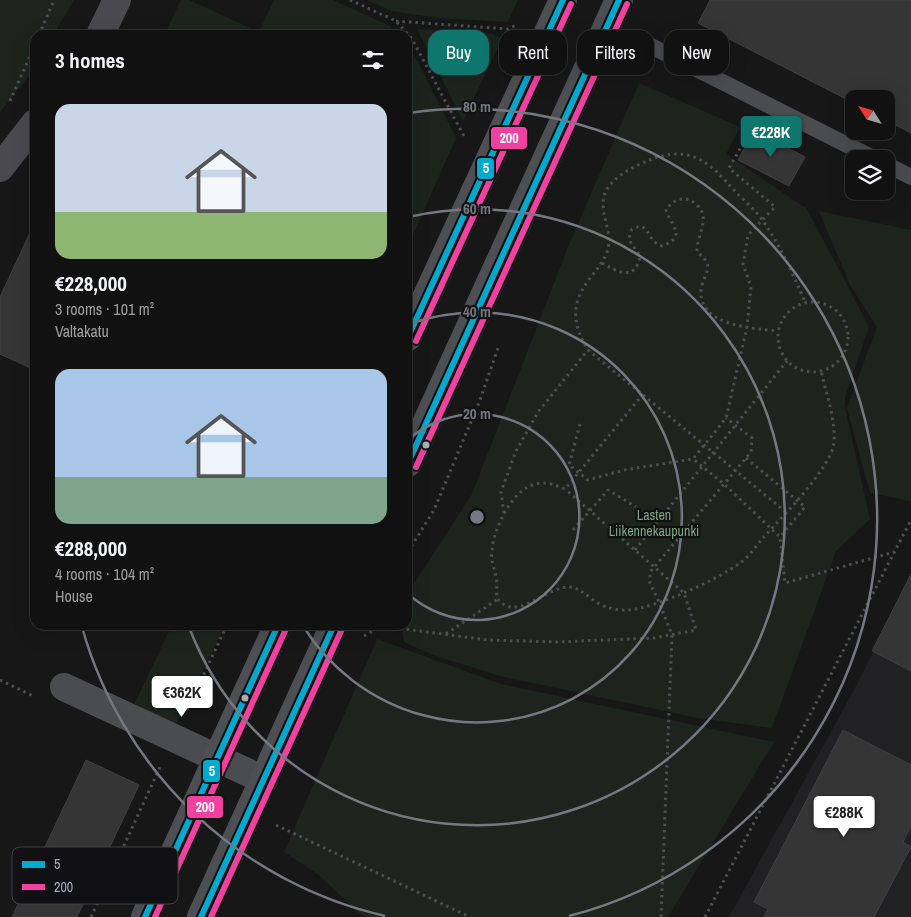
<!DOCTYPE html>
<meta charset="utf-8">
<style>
body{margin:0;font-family:"Archivo Narrow",sans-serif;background:#1a1a1a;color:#f1f3f6;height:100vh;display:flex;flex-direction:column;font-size:19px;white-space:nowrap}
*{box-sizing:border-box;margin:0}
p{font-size:16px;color:#9c9d9f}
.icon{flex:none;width:28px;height:28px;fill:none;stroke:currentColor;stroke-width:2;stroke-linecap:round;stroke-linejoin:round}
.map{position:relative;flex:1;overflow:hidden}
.side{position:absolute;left:30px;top:30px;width:382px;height:600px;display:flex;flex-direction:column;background:#111;border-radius:15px;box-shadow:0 5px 20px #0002,0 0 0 1px #303131}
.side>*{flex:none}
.hud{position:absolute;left:428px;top:30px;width:408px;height:45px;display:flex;gap:10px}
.needle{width:32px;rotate:307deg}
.fabs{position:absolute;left:845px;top:90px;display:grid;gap:10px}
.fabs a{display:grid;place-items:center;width:50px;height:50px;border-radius:10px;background:#111;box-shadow:0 5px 20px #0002,0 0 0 1px #303131;font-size:25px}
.price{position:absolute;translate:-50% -42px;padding:0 11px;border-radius:5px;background:#fff;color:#222;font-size:16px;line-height:32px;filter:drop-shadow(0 1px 2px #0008)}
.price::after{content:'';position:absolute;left:50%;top:30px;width:15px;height:11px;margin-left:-8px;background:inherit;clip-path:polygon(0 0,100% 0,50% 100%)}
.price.on{background:#0f766e;color:#fff}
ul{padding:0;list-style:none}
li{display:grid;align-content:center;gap:10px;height:265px;padding:0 25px}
li span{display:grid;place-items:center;height:155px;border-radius:15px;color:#555}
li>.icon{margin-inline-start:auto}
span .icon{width:90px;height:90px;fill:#fffc;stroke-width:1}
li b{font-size:21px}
h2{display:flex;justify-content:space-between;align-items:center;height:60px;padding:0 25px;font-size:21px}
.tag{padding:0 18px;border-radius:15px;background:#111;box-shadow:0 5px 20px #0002,0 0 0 1px #303131;font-size:18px;line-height:45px}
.tag.on{background:#0f766e;color:#fff}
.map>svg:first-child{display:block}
.built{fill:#212123}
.green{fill:#1d241e}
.building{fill:#353536;stroke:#3f4043}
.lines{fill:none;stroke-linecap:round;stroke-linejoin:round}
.path{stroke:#4d4e52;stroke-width:3;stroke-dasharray:2.5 4;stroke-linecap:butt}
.lane{stroke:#4b4c50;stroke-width:16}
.street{stroke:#4b4c50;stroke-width:28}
.secondary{stroke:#4a4a4e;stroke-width:28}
.primary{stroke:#4d4f52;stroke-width:28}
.bus-1-casing{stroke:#111113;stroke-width:10}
.bus-2-casing{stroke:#111113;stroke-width:10}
.bus-1{stroke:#00a9ce;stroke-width:6}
.bus-2{stroke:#f240a1;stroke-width:6}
.ring{fill:none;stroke:#757880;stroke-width:2.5}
.bus-dot{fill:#a8adb8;stroke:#111113;stroke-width:2}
.labels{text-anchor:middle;stroke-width:4.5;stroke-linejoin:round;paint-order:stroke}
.park-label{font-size:14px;fill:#7fa381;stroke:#111113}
.key{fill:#111113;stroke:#3e4045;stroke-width:1}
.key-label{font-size:14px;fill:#a8adb8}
.centre{fill:#757880;stroke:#111113;stroke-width:2.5}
.ring-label{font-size:15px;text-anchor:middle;font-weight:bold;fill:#757880;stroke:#111113;stroke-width:4.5;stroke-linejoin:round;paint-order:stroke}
.line-badge{stroke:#111113;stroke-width:2}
.badge-label{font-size:14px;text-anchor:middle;font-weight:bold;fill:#fff}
</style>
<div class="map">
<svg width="911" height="917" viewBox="0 0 911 917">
<rect width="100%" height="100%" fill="#171717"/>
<polygon class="built" points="911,578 911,917 729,917 854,690"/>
<g class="green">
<polygon points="0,0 74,0 53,35 35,35 35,65 28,77 0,112"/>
<polygon points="181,0 189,0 259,32 274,0 333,0 390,26 397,35 164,35"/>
<polygon points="368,0 518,0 508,22 437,18 392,11"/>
<polygon points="417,29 492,34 502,39 463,121"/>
<polygon points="408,48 416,58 456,138 408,246"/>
<polygon points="639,83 740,127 726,154 807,209 869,327 845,397 845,408 870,519 836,551 772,728 698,718 500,676 433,655 404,642 401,625 408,625 408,593 472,494 568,247"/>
<polygon points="819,211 911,230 911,501 870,493 847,408 877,327 850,285"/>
<polygon points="172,625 223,625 219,638 175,726 134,705"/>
<polygon points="377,639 501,684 774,742 668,917 363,917 319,875 284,852"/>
</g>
<g class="building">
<polygon points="710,0 911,0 911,133 886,120 886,99 854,99 854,103 698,23"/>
<polygon points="754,130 805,157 789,186 738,160"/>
<polygon points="35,222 35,370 0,354 0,297"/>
<polygon points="911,574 911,671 872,651"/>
<polygon points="843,730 911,765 911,826 903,842 911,847 874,917 764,917 768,909 754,902"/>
<polygon points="86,760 139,785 77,917 12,917"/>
</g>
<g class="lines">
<g class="path">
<polyline points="350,0 396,21 412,39 465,138"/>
<polyline points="396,21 508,29 516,25"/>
<polyline points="39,35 54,0"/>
<polyline points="10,101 35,45"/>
<polyline points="753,126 729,168 775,207 748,235 743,264 751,287 747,327 726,418 693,459 724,484 780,537 785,583 894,552"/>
<path d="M 602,263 C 618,272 634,282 640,257 C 635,245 625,243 632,229 C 651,220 645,241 662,246 C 689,237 669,223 666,210 C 671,203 677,198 686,199 C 691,200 693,202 697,205 C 711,218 697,235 697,251 C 700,255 705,258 707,263 C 710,270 702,281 701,289 C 698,326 751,328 777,331"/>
<circle cx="813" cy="337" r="35"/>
<path d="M 643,394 L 565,489 C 555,485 546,481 536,484 C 512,489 494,528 492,550 C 490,562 496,571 497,583 C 497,592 494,600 505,605 C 522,615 549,587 568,587 C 578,587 583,593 591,598 C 601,607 616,611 629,610 C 655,608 719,579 740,563 C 749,557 756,546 763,538 C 783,516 805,494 822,469 C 827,461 833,452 834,442 C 836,421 826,392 821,371"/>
<polyline points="580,424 569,465 588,480 624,470 693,459"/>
<polyline points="746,458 805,507 780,537"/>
<path d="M 786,512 L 588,350 C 573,325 570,306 588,281 C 595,271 603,263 607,252 C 615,232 595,209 607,189 C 615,176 633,167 647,161 C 662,155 678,151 694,157 C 710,163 721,176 732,188 C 742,199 755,209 763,221 C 781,247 793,274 805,302"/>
<polyline points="504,513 501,492 516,451 538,412 588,350"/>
<polyline points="573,530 608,490 636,507"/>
<polyline points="635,550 787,361"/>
<polyline points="408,552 434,510 480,400 499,345"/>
<polyline points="446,634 498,599"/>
<polyline points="364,636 382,626 488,640 556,642 654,638 696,630 684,593 565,489"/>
<polyline points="0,680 33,696"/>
<polyline points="187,710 227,625"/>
<polyline points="276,825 470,917"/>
<polyline points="91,917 161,765"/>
<polyline points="661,917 672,635 659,602 650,583 650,572 751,452 752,438 726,418"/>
<polyline points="705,917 911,520"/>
</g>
<g class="lane">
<polyline points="635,38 875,159"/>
<polyline points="886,164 911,177"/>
</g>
<polyline class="street" points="64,687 264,780"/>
<g class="secondary">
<polyline points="100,35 117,0"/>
<polyline points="0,168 35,123"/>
</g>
<g class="primary">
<polyline points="408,337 563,0"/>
<polyline points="408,463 619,0"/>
<polyline points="145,917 278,625"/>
<polyline points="201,917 334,625"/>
</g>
<defs>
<g id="bus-1">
<polyline points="408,337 563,0"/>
<polyline points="408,463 619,0"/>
<polyline points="145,917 278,625"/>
<polyline points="201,917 334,625"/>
</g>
<g id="bus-2">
<polyline points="416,341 571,4"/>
<polyline points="416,467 627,4"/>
<polyline points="155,917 286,629"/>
<polyline points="211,917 342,629"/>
</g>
</defs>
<use href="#bus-1" class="bus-1-casing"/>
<use href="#bus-2" class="bus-2-casing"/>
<use href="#bus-1" class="bus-1"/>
<use href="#bus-2" class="bus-2"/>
</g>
<g class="ring">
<path d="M408 440A103 103 0 1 1 408 594"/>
<path d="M409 324A205 205 0 1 1 303 626"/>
<path d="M408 217A308 308 0 1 1 189 627"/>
<path d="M385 916A410 410 0 0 1 82 627M409 113A410 410 0 0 1 569 916"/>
</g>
<g class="bus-dot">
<circle cx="426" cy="445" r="4.5"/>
<circle cx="245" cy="698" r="4.5"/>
</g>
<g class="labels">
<g class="park-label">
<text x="654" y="520">Lasten<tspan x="654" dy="16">Liikennekaupunki</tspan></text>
</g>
</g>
<rect x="12" y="847" width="166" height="57" rx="8" class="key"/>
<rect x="22" y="861" width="23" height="7" fill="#00a9ce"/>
<rect x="22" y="884" width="23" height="6" fill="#f240a1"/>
<g class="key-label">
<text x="54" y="869">5</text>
<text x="54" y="892">200</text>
</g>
<circle cx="477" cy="517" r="8" class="centre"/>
<g class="ring-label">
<text x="477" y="112">80 m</text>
<text x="477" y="214">60 m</text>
<text x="477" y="317">40 m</text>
<text x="477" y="419">20 m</text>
</g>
<g class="line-badge">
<rect x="490" y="126" width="38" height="24" rx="5" fill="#f240a1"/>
<rect x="476" y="157" width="19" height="23" rx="5" fill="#00a9ce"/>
<rect x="202" y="759" width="19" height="24" rx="5" fill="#00a9ce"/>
<rect x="186" y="795" width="38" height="24" rx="5" fill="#f240a1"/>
</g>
<g class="badge-label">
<text x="509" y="143">200</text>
<text x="486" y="173">5</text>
<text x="212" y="776">5</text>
<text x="205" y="812">200</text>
</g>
</svg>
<div class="fabs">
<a><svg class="needle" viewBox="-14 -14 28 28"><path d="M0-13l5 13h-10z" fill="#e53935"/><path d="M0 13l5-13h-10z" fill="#9c9d9f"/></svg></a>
<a><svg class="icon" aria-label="layers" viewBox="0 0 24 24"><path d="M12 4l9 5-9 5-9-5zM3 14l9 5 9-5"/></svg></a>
</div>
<b class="price on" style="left:771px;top:158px">€228K</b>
<b class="price" style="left:182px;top:718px">€362K</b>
<b class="price" style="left:844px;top:838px">€288K</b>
<div class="hud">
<a class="tag on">Buy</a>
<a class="tag">Rent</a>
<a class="tag">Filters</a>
<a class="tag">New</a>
</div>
<section class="side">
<h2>3 homes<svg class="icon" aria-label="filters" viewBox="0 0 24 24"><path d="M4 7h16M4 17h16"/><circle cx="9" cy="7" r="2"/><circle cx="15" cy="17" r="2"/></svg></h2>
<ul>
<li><span style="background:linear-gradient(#c9d6e8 70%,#8fb573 0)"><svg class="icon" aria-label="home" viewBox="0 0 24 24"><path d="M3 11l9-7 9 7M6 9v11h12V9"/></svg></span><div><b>€228,000</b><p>3 rooms · 101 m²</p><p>Valtakatu</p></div></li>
<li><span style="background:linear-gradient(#a9c7e8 70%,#7fa58c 0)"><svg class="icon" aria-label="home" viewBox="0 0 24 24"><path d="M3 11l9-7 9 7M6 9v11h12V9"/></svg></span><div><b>€288,000</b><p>4 rooms · 104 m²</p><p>House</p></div></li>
</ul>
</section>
</div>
